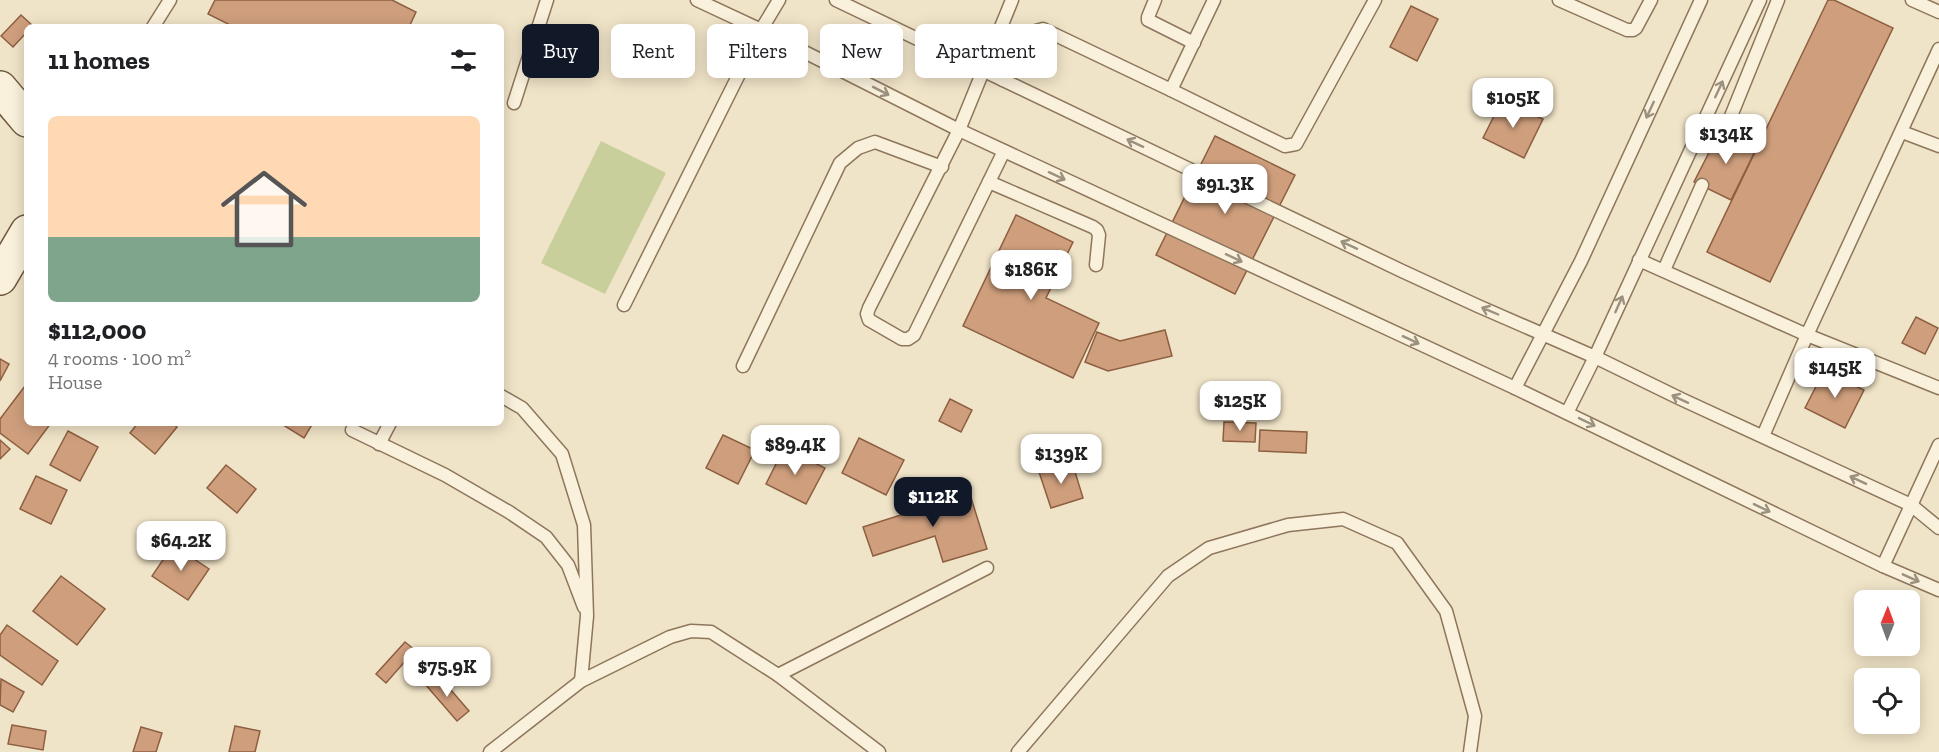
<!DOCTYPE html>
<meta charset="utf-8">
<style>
body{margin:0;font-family:"Zilla Slab",serif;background:#f6f6f6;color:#202124;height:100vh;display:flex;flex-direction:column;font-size:22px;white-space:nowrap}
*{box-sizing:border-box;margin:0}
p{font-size:20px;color:#757577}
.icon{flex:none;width:33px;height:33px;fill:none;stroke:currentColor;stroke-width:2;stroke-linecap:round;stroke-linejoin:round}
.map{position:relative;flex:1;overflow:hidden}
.drawer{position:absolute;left:24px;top:24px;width:480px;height:402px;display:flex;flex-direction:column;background:#fff;border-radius:9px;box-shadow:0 3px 15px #0003}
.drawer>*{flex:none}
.banner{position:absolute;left:522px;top:24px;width:570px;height:54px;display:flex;gap:12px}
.needle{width:39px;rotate:1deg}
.controls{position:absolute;left:1854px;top:590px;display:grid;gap:12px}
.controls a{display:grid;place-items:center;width:66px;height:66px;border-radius:9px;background:#fff;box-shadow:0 3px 15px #0003;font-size:30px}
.price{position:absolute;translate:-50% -51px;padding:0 14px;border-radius:12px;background:#fff;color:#222;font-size:20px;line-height:39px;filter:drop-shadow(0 2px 3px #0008)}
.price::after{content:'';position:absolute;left:50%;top:36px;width:18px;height:14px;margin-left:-9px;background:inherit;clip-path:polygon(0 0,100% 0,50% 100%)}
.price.current{background:#111827;color:#fff}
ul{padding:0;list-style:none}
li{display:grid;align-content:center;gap:12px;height:318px;padding:0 24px}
li span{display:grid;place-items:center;height:186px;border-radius:9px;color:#555}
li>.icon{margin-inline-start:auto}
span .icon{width:108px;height:108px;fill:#fffc;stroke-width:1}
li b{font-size:26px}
h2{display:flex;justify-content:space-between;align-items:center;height:72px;padding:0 24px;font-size:26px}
.pill{padding:0 21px;border-radius:9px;background:#fff;box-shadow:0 3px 15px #0003;font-size:21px;line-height:54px}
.pill.current{background:#111827;color:#fff}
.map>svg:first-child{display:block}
.green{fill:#c9cf9b}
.building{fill:#cf9f7d;stroke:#8d5f41;stroke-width:1.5}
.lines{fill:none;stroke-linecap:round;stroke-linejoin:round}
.lane-casing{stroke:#8d765c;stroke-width:15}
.secondary-casing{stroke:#6f573f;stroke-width:36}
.lane{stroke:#faf1dc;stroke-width:12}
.secondary{stroke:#faf1dc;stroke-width:33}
.oneway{stroke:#9c907e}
</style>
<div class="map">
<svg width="1939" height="752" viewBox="0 0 1939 752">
<rect width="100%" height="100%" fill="#f0e4c8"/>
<polygon class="green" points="601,141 666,173 605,294 541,263"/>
<g class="building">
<polygon points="215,0 392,0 416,12 409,27 234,27 208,14"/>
<polygon points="1828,0 1834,0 1893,28 1770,282 1707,252"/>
<polygon points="1411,6 1438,19 1417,61 1390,47"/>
<polygon points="21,15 33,26 27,27 27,32 13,47 1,36"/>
<polygon points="1502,100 1543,119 1524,158 1483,138"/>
<polygon points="1721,129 1757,147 1731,200 1694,182"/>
<polygon points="1215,136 1295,175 1235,294 1156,255"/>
<polygon points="1016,215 1073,242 1046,298 1099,323 1073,378 963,326"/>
<polygon points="1916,317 1938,328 1925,354 1902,343"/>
<polygon points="1165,330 1172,356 1108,371 1085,362 1097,332 1120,341"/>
<polygon points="0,359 9,364 0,381"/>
<polygon points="1824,371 1864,390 1845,428 1805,408"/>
<polygon points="25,386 27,387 27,423 51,423 28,454 0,433 0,419"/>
<polygon points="950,399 972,410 961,432 939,421"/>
<polygon points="1224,422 1256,423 1255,442 1223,441"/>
<polygon points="138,423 172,423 177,427 155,454 130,433"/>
<polygon points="280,423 313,423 304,438"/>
<polygon points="1260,430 1307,432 1306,453 1259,451"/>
<polygon points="68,431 98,447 80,481 50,465"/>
<polygon points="723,435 755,450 738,484 706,468"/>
<polygon points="859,438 904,460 886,495 842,473"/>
<polygon points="0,440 10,449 0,459"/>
<polygon points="784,448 825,468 806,504 766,484"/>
<polygon points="1072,462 1083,498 1051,508 1039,472"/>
<polygon points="226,465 256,489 237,513 207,488"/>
<polygon points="36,476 67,490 51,524 20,509"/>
<polygon points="968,488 987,549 943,562 935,536 873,556 863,527 926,507 924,501"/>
<polygon points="173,545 209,569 188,600 152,576"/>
<polygon points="61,576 105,609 77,645 33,611"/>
<polygon points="7,625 58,661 42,685 0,655 0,635"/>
<polygon points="405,642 415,650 386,683 376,674"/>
<polygon points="437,674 469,711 457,721 425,684"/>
<polygon points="1,679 24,692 13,712 0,705"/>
<polygon points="12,725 46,731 43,750 8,744"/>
<polygon points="235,726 260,731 255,752 229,752"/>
<polygon points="141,727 162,733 156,752 133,752"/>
</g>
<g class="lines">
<defs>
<g id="lane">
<polyline points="697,0 761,30 959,130 1515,388 1883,566 1939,590"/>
<polyline points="836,0 1402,271 1478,306 1595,357 1681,399 1911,505 1939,528"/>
<polyline points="1155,0 1148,17 1148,20 1194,43"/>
<polyline points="1559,0 1627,30 1633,30 1636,28 1651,0"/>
<polyline points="1912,0 1939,12"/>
<polyline points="153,27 170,0"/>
<polyline points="1003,80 1029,33 1043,29 1171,90 1214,0"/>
<polyline points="1171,90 1285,146 1296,144 1375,0"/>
<polyline points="514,103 547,0"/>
<polyline points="1725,131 1778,0"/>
<polyline points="1902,132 1939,146"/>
<polyline points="1004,151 914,335 908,339 902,339 869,320 867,314 869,308 959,130 1012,0"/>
<polyline points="989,182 1093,227 1097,230 1099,235 1096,265"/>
<polyline points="1639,260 1807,335 1939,388"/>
<polyline points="1664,270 1702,185"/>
<polyline points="624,305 761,30 779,0"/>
<polyline points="743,366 840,163 858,148 875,142 942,167"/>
<polyline points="1515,388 1581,261 1701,0"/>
<polyline points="501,396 522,408 562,454 584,525 587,616 581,681"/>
<polyline points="1567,413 1595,357 1760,0"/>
<polyline points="352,430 445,475 509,512 546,537 568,565 584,607"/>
<polyline points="1763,436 1807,335 1939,49"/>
<polyline points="379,444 390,423"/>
<polyline points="1883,566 1939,445"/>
<polyline points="778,675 987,568"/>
<polyline points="490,752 581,681 670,637 691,631 711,632 778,675 879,752"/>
<polyline points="1018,752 1168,576 1209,548 1288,525 1343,519 1397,543 1446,611 1475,716 1470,752"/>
</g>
<g id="secondary">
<polyline points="0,88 27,120"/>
<polyline points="0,278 27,232"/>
</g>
</defs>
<use href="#lane" class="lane-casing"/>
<use href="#secondary" class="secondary-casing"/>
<use href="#lane" class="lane"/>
<use href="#secondary" class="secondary"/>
</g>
<defs><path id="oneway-shaft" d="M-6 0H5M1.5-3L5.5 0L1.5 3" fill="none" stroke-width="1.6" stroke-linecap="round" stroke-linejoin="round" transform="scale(1.5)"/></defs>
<g class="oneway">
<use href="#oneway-shaft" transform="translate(1719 89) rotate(-65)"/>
<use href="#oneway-shaft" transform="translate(881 91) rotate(27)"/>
<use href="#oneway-shaft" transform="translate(1650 110) rotate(115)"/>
<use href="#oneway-shaft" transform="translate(1135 143) rotate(-155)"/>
<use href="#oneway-shaft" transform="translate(1057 176) rotate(25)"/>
<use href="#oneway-shaft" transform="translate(1349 245) rotate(-155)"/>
<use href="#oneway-shaft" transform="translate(1234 258) rotate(25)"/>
<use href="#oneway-shaft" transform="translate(1619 304) rotate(-66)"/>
<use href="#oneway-shaft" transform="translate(1490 311) rotate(-157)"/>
<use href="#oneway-shaft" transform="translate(1411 340) rotate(25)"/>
<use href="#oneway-shaft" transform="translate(1680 399) rotate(-155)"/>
<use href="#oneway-shaft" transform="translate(1587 422) rotate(26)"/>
<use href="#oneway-shaft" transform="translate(1858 480) rotate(-155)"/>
<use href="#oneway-shaft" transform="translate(1762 508) rotate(26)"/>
<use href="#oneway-shaft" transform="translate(1911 578) rotate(24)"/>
</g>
</svg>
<div class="controls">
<a><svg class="needle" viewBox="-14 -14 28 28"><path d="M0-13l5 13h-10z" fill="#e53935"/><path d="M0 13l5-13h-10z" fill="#757577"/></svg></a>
<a><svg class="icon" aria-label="locate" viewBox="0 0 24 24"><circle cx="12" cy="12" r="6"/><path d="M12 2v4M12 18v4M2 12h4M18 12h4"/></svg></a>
</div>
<b class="price" style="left:1513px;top:129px">$105K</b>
<b class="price" style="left:1726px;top:165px">$134K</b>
<b class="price" style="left:1225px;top:215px">$91.3K</b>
<b class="price" style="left:1031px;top:301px">$186K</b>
<b class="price" style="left:1835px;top:399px">$145K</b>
<b class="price" style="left:1240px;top:432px">$125K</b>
<b class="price" style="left:795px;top:476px">$89.4K</b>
<b class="price" style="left:1061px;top:485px">$139K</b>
<b class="price current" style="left:933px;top:528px">$112K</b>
<b class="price" style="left:181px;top:572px">$64.2K</b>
<b class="price" style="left:447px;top:698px">$75.9K</b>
<div class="banner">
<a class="pill current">Buy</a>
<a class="pill">Rent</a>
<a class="pill">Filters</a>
<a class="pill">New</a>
<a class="pill">Apartment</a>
</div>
<section class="drawer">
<h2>11 homes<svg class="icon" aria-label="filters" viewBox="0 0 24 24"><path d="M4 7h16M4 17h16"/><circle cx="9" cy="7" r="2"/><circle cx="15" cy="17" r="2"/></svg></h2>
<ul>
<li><span style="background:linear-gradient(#ffd9b3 65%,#7fa58c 0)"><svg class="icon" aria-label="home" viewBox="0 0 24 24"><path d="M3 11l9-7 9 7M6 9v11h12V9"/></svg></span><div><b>$112,000</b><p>4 rooms · 100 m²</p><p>House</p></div></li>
</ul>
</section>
</div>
